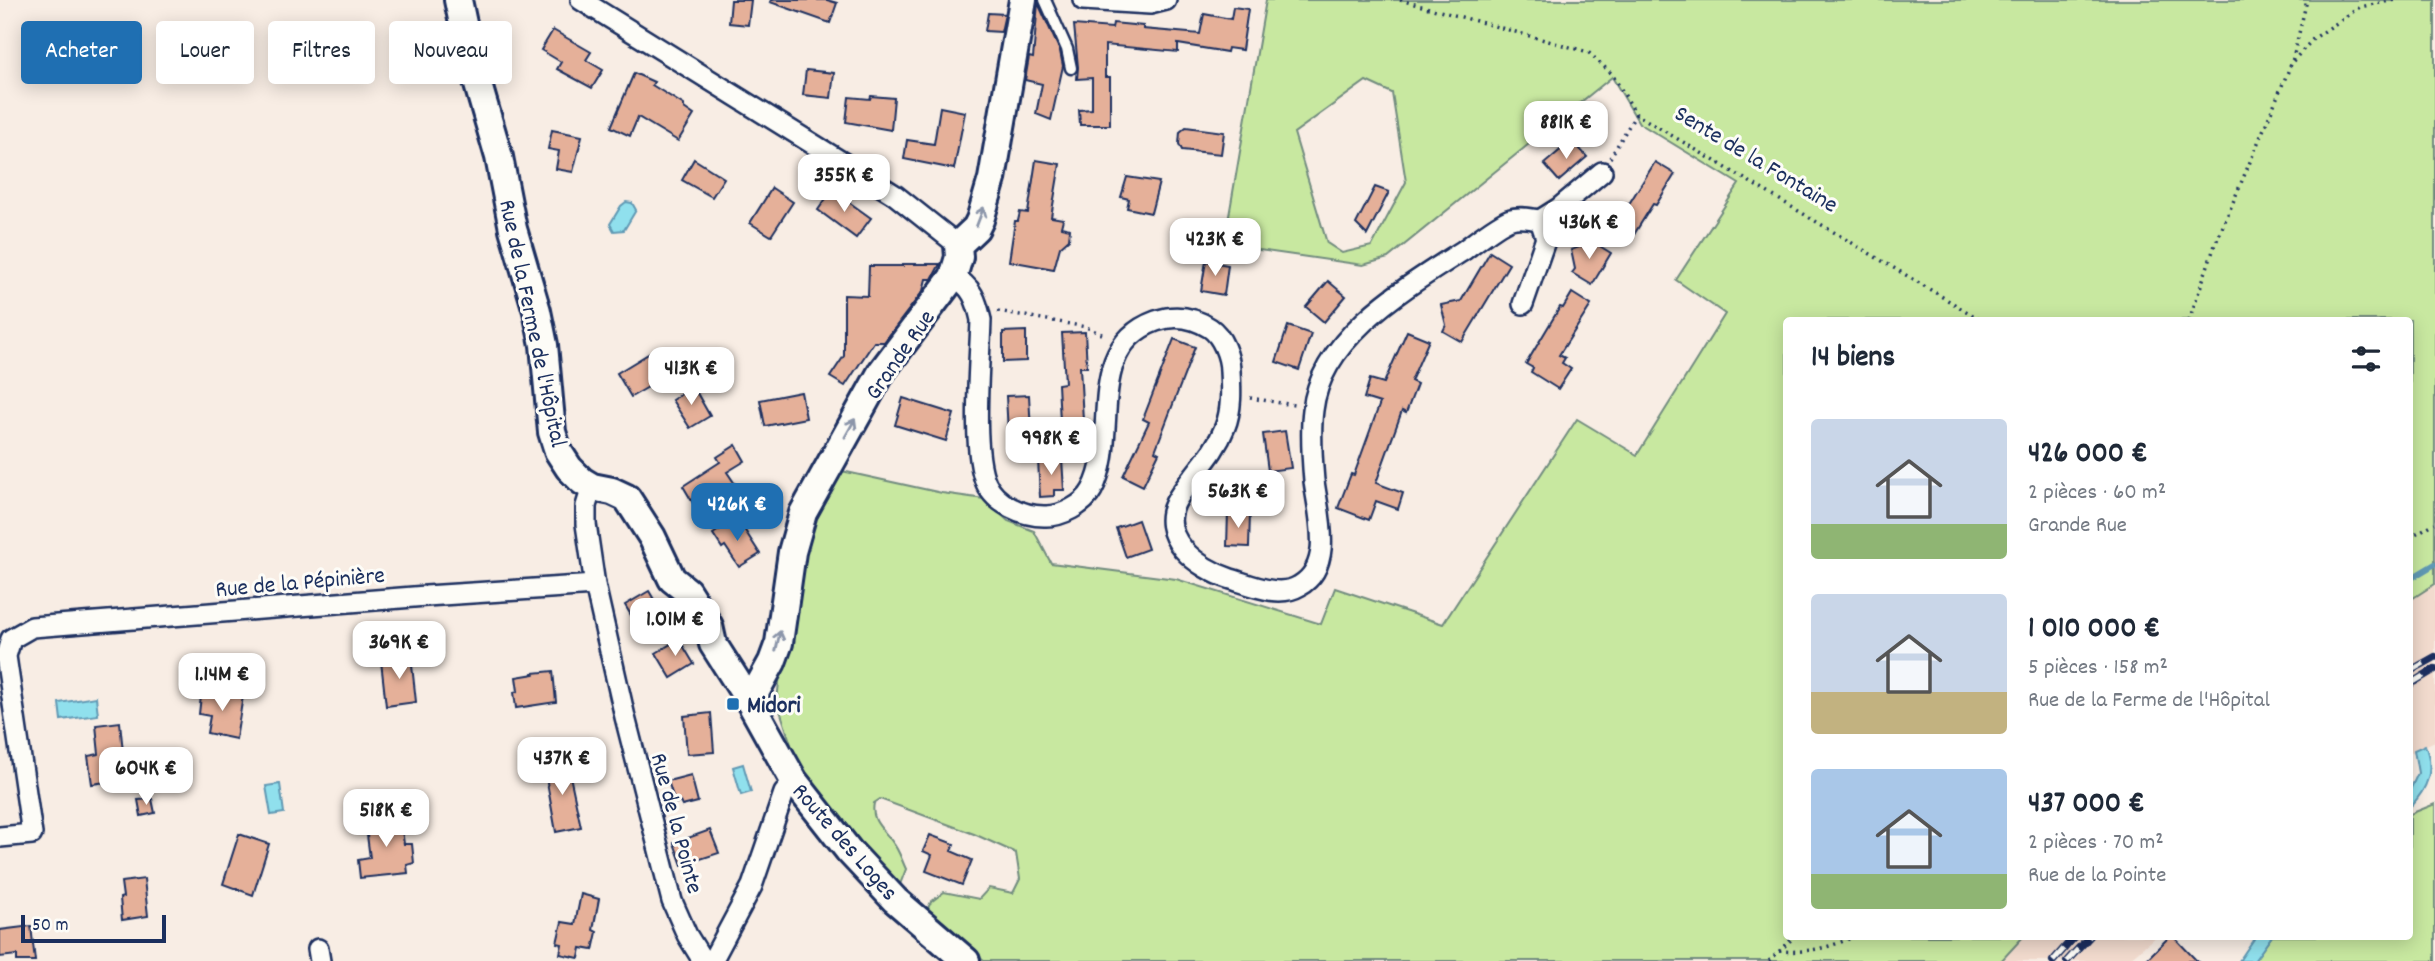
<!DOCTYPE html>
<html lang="fr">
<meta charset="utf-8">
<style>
body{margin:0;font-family:Dekko,sans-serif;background:#f2f2f3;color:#1f2937;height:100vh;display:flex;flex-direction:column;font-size:26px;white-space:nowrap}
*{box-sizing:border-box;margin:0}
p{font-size:23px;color:#747a83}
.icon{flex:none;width:38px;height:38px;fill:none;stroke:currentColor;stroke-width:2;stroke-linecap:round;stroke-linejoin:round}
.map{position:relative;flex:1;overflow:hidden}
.drawer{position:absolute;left:1783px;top:317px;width:630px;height:623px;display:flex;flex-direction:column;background:#fff;border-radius:7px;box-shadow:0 4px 18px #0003}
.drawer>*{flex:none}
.hud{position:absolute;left:21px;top:21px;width:665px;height:63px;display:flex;gap:14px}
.scale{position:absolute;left:21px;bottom:18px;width:145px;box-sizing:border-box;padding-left:7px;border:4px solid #1b2f5e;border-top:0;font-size:19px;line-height:24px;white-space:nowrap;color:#1b2f5e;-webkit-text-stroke:5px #fdfcf7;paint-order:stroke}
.price{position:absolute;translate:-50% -60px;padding:0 16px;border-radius:14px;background:#fff;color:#222;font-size:23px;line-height:46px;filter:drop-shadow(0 2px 4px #0008)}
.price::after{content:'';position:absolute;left:50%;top:42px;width:21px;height:16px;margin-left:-10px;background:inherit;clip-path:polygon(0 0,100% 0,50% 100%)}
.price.on{background:#1f6fb2;color:#fff}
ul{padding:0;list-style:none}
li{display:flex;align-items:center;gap:21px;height:175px;padding:0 28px}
li span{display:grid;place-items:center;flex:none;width:196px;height:140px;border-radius:7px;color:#555}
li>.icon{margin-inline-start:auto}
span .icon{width:84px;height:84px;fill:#fffc;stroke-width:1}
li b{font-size:30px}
h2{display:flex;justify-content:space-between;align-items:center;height:84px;padding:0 28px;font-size:30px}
.tag{padding:0 24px;border-radius:7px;background:#fff;box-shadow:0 4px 18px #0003;font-size:24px;line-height:63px}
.tag.on{background:#1f6fb2;color:#fff}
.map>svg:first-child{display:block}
.built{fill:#f2dbce}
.green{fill:#c8e8a0;stroke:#728c7f;stroke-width:2;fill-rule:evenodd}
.water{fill:#90e0ed;stroke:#6199b4;stroke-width:2}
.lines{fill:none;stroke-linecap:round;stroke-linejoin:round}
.stream{stroke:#6199b4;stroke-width:6}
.building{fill:#e5b099;stroke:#1b2f5e;stroke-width:2}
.lane-casing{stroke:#1b2f5e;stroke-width:15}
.street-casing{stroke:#1b2f5e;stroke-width:24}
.secondary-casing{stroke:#1b2f5e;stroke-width:32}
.path{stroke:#1b2f5e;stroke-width:3.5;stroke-dasharray:2 5;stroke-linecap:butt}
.lane{stroke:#fdfcf7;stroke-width:10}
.street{stroke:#fdfcf7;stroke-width:19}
.secondary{stroke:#fdfcf7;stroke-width:26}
.rail-casing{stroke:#1b2f5e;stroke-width:8}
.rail{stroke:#fdfcf7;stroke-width:5;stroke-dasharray:16;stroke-linecap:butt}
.oneway{stroke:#8c96aa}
.poi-dot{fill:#1f6fb2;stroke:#fdfcf7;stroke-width:2.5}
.labels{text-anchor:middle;stroke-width:6;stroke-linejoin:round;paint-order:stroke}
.street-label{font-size:24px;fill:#1b2f5e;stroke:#fdfcf7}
.poi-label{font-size:24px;font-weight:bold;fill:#1b2f5e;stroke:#fdfcf7;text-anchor:start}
</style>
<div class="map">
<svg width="2435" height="961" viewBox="0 0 2435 961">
<rect width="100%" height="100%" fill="#f8ede4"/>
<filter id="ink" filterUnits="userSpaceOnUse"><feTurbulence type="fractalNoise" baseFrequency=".0143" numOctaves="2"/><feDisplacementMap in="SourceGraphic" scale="14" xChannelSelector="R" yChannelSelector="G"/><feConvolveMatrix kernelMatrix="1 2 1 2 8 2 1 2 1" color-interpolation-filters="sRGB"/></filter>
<g filter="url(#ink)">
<g class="built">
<polygon points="2435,584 2435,741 2410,753 2410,600"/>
<polygon points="2024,936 2156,936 2127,961 2001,961"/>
</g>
<g class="green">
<path d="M 1266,0 L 2435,0 L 2435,584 L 2410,600 L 2410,320 L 1787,320 L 1787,936 L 2024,936 L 2001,961 L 984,961 L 925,914 L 931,902 L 944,892 L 979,899 L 989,888 L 1013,893 L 1020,879 L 1016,853 L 974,834 L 880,799 L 874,803 C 870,822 884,829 893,843 C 899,850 902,861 906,869 L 899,887 L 886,877 L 807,782 L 796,760 L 777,701 L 780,673 L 808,530 L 837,470 L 942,493 L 984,499 L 1008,521 L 1034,531 L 1051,563 L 1176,579 L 1321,624 L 1335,588 L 1443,624 L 1577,419 L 1637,455 L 1725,314 L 1676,280 L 1739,184 L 1639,123 L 1612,77 L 1388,258 L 1363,265 L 1224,245 ZM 1366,81 L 1392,93 L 1406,182 L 1372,246 L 1342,253 L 1327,243 L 1294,133 Z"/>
<polygon points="2435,804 2435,961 2254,961 2272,936 2410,936 2410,814"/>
</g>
<g class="water">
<polygon points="626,202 632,203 636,210 624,230 614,231 610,224 621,206"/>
<polygon points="96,697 98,715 61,720 59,703"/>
<path d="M 2425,745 C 2435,770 2428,788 2410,807 L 2410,790 L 2418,773 L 2414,750 Z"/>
<polygon points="743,764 751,792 741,795 733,767"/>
<polygon points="280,784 284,813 271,815 266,786"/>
<polygon points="2256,936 2272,936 2254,961 2239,961"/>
</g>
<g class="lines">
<polyline class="stream" points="2410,579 2435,564"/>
</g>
<g class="building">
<polygon points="731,0 751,0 748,25 729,23"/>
<polygon points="771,0 827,0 837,3 830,23 770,2"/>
<polygon points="1038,3 1060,51 1063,66 1051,120 1036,114 1042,84 1025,80 1029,57 1033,58"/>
<polygon points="1233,7 1248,9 1242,50 1228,48 1227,52 1178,44 1178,52 1105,45 1105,77 1110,77 1110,125 1080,125 1079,110 1092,109 1092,78 1077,79 1078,67 1074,25 1112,28 1113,23 1143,26 1143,29 1200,34 1204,14 1231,19"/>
<polygon points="988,13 1005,14 1001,32 985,31"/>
<polygon points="553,30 591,52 586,60 603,70 592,88 557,69 561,62 541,50"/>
<polygon points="806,70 834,73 831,98 803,95"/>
<polygon points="634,73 654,82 652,85 684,105 684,108 694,115 678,141 638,117 630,136 611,127"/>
<polygon points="871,96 894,98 891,130 846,122 849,97 870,99"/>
<polygon points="940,107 965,112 954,169 904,159 907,140 934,144"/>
<polygon points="1186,127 1224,132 1221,154 1182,150 1179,144 1180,132"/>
<polygon points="552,130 582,136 573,172 556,169 559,151 548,149"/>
<polygon points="1572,140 1587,157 1559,181 1544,164"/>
<polygon points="694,159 724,178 712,197 682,180"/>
<polygon points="1036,160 1060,164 1051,217 1063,219 1061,227 1070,229 1069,239 1060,247 1054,269 1009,261 1015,221 1018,221 1020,212 1028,213"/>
<polygon points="1655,162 1675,174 1656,205 1653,204 1628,244 1608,231 1624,206 1627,207"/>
<polygon points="1127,177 1159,182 1151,213 1127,208 1129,199 1121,197"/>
<polygon points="1375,187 1389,192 1367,235 1356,224"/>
<polygon points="772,188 793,202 771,236 750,223"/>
<polygon points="832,190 871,218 856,238 818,210"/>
<polygon points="1593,242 1611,253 1592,285 1572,273 1575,269 1571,250"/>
<polygon points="1490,252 1509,264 1462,342 1443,331 1446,325 1441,305 1461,301"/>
<polygon points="1206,261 1228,265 1224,295 1201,291"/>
<polygon points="903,264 940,264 932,279 926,279 923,291 884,342 874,342 845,386 830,377 844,356 844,295 868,296 869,266 903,266"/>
<polygon points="1328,281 1346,296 1324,322 1306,307"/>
<polygon points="1572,293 1591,305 1559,355 1565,358 1562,363 1571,369 1558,389 1531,372 1533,368 1526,364 1560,307 1563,308"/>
<polygon points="1288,326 1311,334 1299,370 1276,362"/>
<polygon points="1026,331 1026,361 1003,362 1003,332"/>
<polygon points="1407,331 1429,340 1411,381 1417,384 1406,413 1402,411 1376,483 1403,493 1398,509 1376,501 1369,520 1338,508 1351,474 1354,475 1380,403 1364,398 1370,379 1384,383"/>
<polygon points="1085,332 1087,367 1080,367 1083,420 1060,421 1058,384 1065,383 1062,333"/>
<polygon points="1174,339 1195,347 1155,451 1159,453 1143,486 1123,476 1149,422 1143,419"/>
<polygon points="655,350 669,375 631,397 617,373"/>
<polygon points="693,386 710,416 690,428 672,400"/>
<polygon points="801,392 806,418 765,426 760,400"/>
<polygon points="1029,395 1031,431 1008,433 1006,396"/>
<polygon points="903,398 954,414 946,441 895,425"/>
<polygon points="1285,431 1291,468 1268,471 1263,434"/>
<polygon points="736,445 745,461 727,472 735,484 696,508 683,486 720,462 717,457"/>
<polygon points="1062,459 1064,490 1054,490 1054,496 1040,497 1038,460"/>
<polygon points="1228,512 1250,513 1249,547 1227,546"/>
<polygon points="737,518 760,554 739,567 725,546 722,548 713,534"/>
<polygon points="1138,520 1148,549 1126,557 1116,528"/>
<polygon points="649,591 659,608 635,622 625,605"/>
<polygon points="679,639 694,664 671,678 656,653"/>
<polygon points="411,656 416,702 386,706 381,661"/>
<polygon points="553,671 556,702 516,708 514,692 518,691 516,677 534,674 533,673"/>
<polygon points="207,690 243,696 236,739 207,733 210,716 199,714 201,696"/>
<polygon points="711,713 714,752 687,754 684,716"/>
<polygon points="120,722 123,752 130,751 133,778 92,784 88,756 99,754 96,725"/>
<polygon points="567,762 581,827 556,832 544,766"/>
<polygon points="691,775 698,802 682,806 680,802 675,803 668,781"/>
<polygon points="152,799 155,813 141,816 138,800"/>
<polygon points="400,816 404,844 412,844 414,863 407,865 408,873 360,878 358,860 370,858 365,820"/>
<polygon points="710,830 719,853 682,865 674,843"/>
<polygon points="239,834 269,844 253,895 223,884"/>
<polygon points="930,835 954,844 951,851 972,860 962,885 926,871 932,855 923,851"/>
<polygon points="144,879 148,916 122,920 120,898 123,897 121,882"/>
<polygon points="581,894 599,899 593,930 597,932 593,950 581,948 579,958 560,954 562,944 557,943 562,922 575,924"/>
<polygon points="31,926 35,961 17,961 17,955 0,957 0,930"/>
<polygon points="2170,936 2173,936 2197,961 2145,961"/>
</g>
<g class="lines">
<defs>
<polyline id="lane" points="1045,0 1067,49 1071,68"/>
<g id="street">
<polyline points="581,0 895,195 958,245"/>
<polyline points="1083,0 1150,4 1166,0"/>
<path d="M 953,277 C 972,285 977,302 981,320 C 980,359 971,450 986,483 C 995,504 1023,516 1044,516 C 1061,517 1084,505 1092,490 C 1121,437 1082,348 1156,321 C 1176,314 1193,317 1210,328 C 1222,336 1230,357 1230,371 C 1231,389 1232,410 1225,427 C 1214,456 1193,473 1178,498 C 1154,536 1198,569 1231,579 C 1251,585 1279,598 1299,586 C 1335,566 1318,513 1314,481 C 1312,458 1310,433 1313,410 C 1321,336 1408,286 1464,250 C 1475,242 1500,222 1511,219 C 1519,216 1532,219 1540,220"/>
<polyline points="1523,304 1546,238 1540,220 1559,208 1602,172"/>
<polyline points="592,487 586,506 586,524 595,585 625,717 672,901 687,935 703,961"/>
<polyline points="0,837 32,834 6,656 11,639 32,627 426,596 595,585"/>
<polyline points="318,949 320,961"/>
<polyline points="712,961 752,886 784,793 794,781"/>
</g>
<g id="secondary">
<polyline points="458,0 470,57 499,157 513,229 537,311 544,345 552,432 558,451 569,468 582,481 592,487 612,491 627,498 652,537 672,579 687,591 709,626 713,644 750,702 794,781 849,851 895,900 966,961"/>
<polyline points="750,702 772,662 779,643 792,552 803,513 882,371 953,277 959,257 958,245 976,228 980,220 992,179 1023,0"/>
</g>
</defs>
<use href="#lane" class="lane-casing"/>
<use href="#street" class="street-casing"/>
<use href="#secondary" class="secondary-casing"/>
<g class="path">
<polyline points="1400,0 1588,52 1612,74 1636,114 1981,320"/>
<polyline points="2293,61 2313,39 2360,7 2395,0"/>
<polyline points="1610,158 1636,114"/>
<polyline points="998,311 1086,327 1106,336"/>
<polyline points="2189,320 2215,245 2292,62 2307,0"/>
<polyline points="1250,398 1294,405"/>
<polyline points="2410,537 2435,523"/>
<path d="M 1779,951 C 1807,953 1830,948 1855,936"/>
<polyline points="1769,961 1795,936"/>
</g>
<use href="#lane" class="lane"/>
<use href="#street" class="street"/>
<use href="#secondary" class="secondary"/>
<defs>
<g id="rail">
<polyline points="2410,671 2435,657"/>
<polyline points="2410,684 2435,669"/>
<polyline points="2053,961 2075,936"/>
<polyline points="2067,961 2090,936"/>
</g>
</defs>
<use href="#rail" class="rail-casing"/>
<use href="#rail" class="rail"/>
</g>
<defs><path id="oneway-shaft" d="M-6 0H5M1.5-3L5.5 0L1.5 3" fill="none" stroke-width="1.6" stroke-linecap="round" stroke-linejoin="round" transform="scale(1.75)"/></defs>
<g class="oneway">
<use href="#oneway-shaft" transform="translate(980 217) rotate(-69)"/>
<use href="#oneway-shaft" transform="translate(850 428) rotate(-61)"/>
<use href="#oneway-shaft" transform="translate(778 641) rotate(-77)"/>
</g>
</g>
<rect class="poi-dot" x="726" y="697" width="14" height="14" rx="3.5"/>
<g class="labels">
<g class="street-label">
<text transform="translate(1757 158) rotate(31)" y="8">Sente de la Fontaine</text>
<text transform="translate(534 323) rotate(78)" y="8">Rue de la Ferme de l'Hôpital</text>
<text transform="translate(899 354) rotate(-55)" y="8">Grande Rue</text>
<text transform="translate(300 581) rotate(-5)" y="8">Rue de la Pépinière</text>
<text transform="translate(678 823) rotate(75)" y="8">Rue de la Pointe</text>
<text transform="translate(846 841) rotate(49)" y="8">Route des Loges</text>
</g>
<g class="poi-label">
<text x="747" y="712">Midori</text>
</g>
</g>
</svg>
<div class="scale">50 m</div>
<b class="price" style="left:1566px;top:161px">881K €</b>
<b class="price" style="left:844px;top:214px">355K €</b>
<b class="price" style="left:1589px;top:261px">436K €</b>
<b class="price" style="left:1215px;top:278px">423K €</b>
<b class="price" style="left:691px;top:407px">413K €</b>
<b class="price" style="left:1051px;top:477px">998K €</b>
<b class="price" style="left:1238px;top:530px">563K €</b>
<b class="price on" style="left:737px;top:543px">426K €</b>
<b class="price" style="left:675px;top:658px">1.01M €</b>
<b class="price" style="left:399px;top:681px">369K €</b>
<b class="price" style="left:222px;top:713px">1.14M €</b>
<b class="price" style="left:562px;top:797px">437K €</b>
<b class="price" style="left:146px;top:807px">604K €</b>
<b class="price" style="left:386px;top:849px">518K €</b>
<div class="hud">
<a class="tag on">Acheter</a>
<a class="tag">Louer</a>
<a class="tag">Filtres</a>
<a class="tag">Nouveau</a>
</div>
<section class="drawer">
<h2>14 biens<svg class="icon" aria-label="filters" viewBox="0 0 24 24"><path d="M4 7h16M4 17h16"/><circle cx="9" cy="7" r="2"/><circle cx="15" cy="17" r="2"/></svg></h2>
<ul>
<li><span style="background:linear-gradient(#c9d6e8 75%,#8fb573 0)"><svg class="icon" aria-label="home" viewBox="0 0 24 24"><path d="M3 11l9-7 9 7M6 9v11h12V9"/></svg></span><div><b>426 000 €</b><p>2 pièces · 60 m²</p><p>Grande Rue</p></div></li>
<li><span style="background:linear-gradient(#c9d6e8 70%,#c2b280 0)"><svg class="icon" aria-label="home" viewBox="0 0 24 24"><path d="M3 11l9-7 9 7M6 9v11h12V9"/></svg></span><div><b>1 010 000 €</b><p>5 pièces · 158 m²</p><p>Rue de la Ferme de l'Hôpital</p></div></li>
<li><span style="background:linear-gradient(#a9c7e8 75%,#8fb573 0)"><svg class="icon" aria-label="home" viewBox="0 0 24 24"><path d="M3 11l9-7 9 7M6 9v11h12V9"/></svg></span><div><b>437 000 €</b><p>2 pièces · 70 m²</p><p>Rue de la Pointe</p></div></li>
</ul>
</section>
</div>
